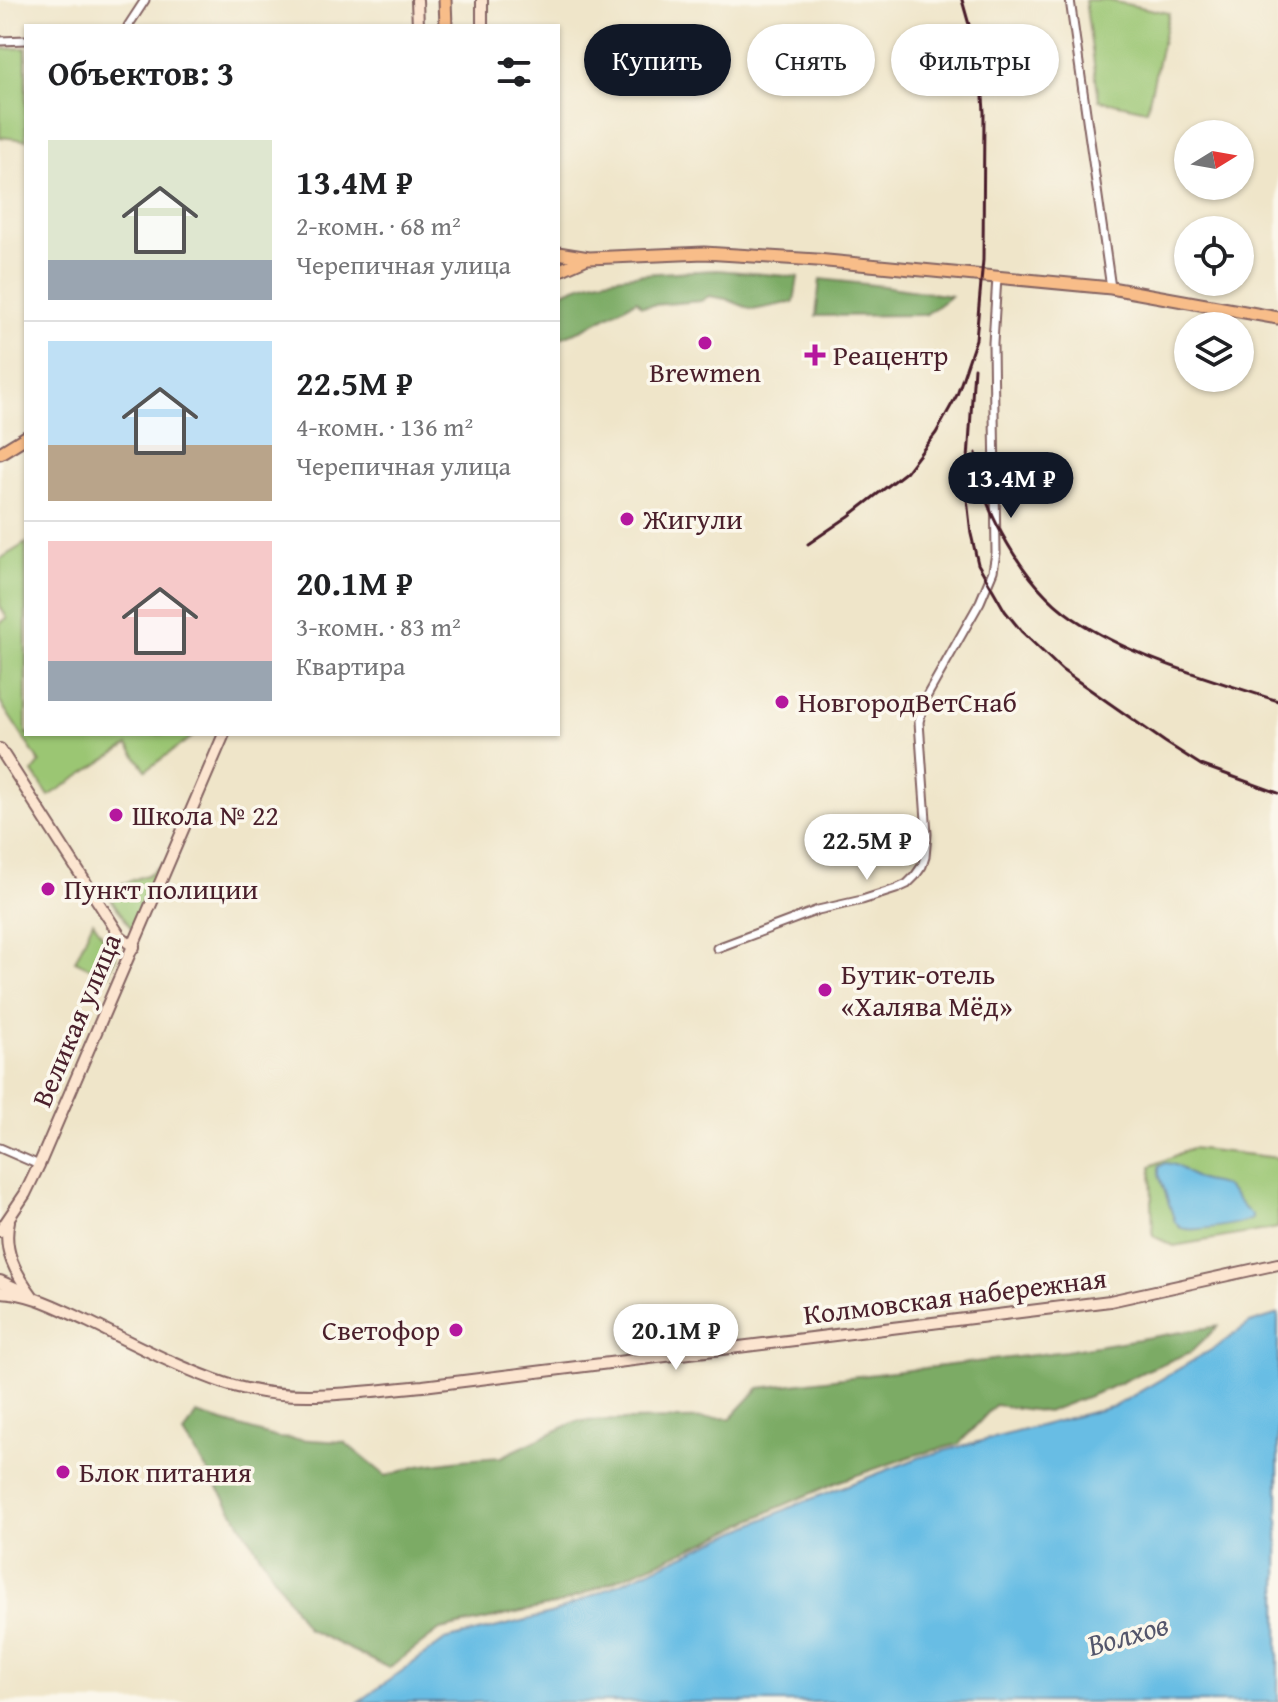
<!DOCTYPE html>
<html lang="ru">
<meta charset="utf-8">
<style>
body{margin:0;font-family:"Gentium Book Plus",serif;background:#f2f2f2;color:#202124;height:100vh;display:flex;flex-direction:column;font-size:30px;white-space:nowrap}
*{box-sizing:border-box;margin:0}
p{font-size:26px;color:#757577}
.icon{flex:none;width:44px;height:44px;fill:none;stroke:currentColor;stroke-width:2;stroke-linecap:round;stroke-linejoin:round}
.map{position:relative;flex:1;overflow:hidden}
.side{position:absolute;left:24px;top:24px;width:536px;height:712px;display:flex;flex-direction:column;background:#fff;border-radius:0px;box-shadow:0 2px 6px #0004}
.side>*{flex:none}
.hud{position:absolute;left:584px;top:24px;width:574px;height:72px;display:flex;gap:16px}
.needle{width:52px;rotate:79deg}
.buttons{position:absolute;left:1174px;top:120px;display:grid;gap:16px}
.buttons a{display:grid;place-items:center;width:80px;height:80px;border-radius:50%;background:#fff;box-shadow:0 2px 6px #0004;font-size:40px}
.price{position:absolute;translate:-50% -68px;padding:0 18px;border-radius:28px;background:#fff;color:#222;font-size:26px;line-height:52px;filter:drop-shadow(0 2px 4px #0008)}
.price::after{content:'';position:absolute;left:50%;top:48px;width:24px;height:18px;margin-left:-12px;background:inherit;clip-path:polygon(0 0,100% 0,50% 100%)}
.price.on{background:#111827;color:#fff}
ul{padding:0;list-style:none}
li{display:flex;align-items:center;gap:24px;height:200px;padding:0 24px}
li+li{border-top:2px solid #e0e0e0}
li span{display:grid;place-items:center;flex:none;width:224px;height:160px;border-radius:0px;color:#555}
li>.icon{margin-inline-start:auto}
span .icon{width:96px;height:96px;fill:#fffc;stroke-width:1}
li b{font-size:34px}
h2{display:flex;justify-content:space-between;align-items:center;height:96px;padding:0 24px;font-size:34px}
.tag{padding:0 28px;border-radius:36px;background:#fff;box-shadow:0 2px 6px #0004;font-size:28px;line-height:72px}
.tag.on{background:#111827;color:#fff}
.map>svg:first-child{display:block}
.green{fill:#9bc673;stroke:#72724f;stroke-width:2}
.forest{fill:#7cab65;stroke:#636548;stroke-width:2}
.water{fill:#68bde4;stroke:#596e88;stroke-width:2}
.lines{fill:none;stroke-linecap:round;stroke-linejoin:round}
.street-casing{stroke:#846462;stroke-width:11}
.secondary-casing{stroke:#846462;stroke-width:14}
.primary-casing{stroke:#846462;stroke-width:15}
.street{stroke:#fff;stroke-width:7}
.secondary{stroke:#fce5d0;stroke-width:10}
.primary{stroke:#f8bd89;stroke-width:11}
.rail{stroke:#4a1f2b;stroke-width:3}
.poi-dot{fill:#b5179e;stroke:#fbf7ec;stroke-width:3}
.labels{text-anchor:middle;stroke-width:7;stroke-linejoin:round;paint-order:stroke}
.poi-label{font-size:28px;fill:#4a1f2b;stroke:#fbf7ec;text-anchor:start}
.street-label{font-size:28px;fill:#4a1f2b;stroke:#fbf7ec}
.water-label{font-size:30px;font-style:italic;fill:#54566c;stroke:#fbf7ec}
</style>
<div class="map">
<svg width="1278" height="1702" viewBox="0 0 1278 1702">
<rect width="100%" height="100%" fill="#fbf7ec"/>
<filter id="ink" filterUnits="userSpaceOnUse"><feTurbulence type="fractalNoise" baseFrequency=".0125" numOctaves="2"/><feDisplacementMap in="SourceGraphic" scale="16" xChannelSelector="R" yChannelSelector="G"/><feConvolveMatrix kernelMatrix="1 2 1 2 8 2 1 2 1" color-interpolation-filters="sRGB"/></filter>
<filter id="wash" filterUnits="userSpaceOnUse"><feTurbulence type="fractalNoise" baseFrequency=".006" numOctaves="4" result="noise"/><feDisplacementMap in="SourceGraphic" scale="32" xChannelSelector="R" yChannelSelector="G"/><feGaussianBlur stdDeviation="1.8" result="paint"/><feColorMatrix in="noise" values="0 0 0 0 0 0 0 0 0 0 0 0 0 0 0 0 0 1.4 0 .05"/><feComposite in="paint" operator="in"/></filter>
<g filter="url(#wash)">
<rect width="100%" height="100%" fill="#efe5c9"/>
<g class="green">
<polygon points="1085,0 1106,0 1169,13 1147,110 1099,100"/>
<polygon points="26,48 26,140 0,137 0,49"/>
<polygon points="26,543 26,734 196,734 146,770 128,745 49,796 33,772 40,763 0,702 0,623 7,618 0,606 0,559"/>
<polygon points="168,860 139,925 135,928 131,928 111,899 115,886 147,875"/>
<polygon points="93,921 116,956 107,976 75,961"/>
<polygon points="1192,1148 1278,1158 1278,1228 1174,1246 1153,1236 1151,1166"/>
</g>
<g class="forest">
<path d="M 717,270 L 798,277 L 794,302 L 753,310 L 726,299 L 709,296 L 701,301 L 641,306 L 637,300 L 583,329 L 558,339 L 558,296 C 591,272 674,273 717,270 Z"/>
<polygon points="820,279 883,286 951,296 925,315 816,316"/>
<polygon points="1218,1326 1191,1352 1145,1371 1107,1389 1047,1412 995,1405 959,1444 915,1455 840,1481 777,1508 708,1541 562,1603 440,1630 389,1668 307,1629 184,1434 196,1414 278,1438 344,1442 386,1476 418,1466 461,1460 501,1457 577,1421 731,1418 759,1388 1066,1351"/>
</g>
<g class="water">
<path d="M 1165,1163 C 1180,1163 1187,1175 1200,1180 C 1211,1184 1221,1181 1230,1191 C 1238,1199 1242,1208 1252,1215 L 1252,1219 C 1243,1224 1196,1231 1186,1229 C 1178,1228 1180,1227 1175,1222 L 1159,1174 L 1159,1167 Z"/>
<polygon points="1278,1314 1278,1702 359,1702 445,1640 551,1614 798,1504 921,1457 1115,1406 1218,1346 1250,1323"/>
</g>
</g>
<g filter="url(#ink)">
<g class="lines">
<defs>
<g id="street">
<polyline points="1070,0 1111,288"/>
<polyline points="128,26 145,0"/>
<polyline points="0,41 26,40"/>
<polyline points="717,948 818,910 862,900 896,889 907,884 915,876 922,866 925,857 927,834 919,722 924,701 980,602 993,571 996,553 993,343 997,277"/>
<polyline points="0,1148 39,1165"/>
</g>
<g id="secondary">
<polyline points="417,0 418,26"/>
<polyline points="482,0 482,26"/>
<polyline points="0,749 120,936 134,947"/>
<path d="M 9,1221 C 2,1250 16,1274 33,1297"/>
<polyline points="0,1231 25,1194 39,1165 224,734"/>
<polyline points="0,1281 20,1290"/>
<path d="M 0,1292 C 32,1293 58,1308 87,1321 C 132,1343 179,1368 227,1384 C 291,1404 358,1392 423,1386 L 1110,1301 L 1278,1264"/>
</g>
<g id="primary">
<polyline points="445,0 446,26"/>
<polyline points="558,253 589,258 704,253 817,260 1111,288 1278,318"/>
<polyline points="558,271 585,259"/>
<polyline points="0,453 26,437"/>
</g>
</defs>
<use href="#street" class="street-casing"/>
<use href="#secondary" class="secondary-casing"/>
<use href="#primary" class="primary-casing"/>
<use href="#street" class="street"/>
<use href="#secondary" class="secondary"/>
<use href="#primary" class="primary"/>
<g class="rail">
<polyline points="974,368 966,490 971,534 978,564 1005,611 1022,632 1062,670 1165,742 1201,765 1278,793"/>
<path d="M 976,453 C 978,482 988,509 1002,534 C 1019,565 1043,598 1073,618 C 1134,659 1209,678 1278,701"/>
<polyline points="808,544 849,516 906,472 936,433 957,395 976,339 983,260 984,112 981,67 962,0"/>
</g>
</g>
</g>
<g class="poi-dot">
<circle cx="705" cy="343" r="8"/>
<path d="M811 343h8v8h8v8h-8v8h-8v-8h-8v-8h8z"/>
<circle cx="627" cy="519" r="8"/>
<circle cx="782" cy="702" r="8"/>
<circle cx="116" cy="815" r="8"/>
<circle cx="48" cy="889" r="8"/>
<circle cx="825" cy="990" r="8"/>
<circle cx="456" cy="1330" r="8"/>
<circle cx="63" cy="1472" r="8"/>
</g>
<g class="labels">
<g class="poi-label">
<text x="833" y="365">Реацентр</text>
<text x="705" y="382" text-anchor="middle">Brewmen</text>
<text x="643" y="529">Жигули</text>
<text x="798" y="712">НовгородВетСнаб</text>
<text x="132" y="825">Школа № 22</text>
<text x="64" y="899">Пункт полиции</text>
<text x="841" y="984">Бутик-отель<tspan x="841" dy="32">«Халява Мёд»</tspan></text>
<text x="440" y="1340" text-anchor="end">Светофор</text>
<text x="79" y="1482">Блок питания</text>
</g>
<g class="street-label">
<text transform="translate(76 1020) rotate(-67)" y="10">Великая улица</text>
<text transform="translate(955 1296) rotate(-7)" y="10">Колмовская набережная</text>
</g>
<g class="water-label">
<text transform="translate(1128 1635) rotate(-16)" y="10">Волхов</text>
</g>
</g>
</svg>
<div class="buttons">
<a><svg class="needle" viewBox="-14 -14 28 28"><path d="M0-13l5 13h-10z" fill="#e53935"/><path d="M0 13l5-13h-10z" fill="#757577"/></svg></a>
<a><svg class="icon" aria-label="locate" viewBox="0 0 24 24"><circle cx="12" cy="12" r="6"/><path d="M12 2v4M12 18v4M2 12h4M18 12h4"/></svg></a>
<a><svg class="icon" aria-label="layers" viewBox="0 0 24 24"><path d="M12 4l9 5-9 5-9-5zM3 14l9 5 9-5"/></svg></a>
</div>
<b class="price on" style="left:1011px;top:520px">13.4M ₽</b>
<b class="price" style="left:867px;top:882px">22.5M ₽</b>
<b class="price" style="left:676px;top:1372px">20.1M ₽</b>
<div class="hud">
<a class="tag on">Купить</a>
<a class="tag">Снять</a>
<a class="tag">Фильтры</a>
</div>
<section class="side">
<h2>Объектов: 3<svg class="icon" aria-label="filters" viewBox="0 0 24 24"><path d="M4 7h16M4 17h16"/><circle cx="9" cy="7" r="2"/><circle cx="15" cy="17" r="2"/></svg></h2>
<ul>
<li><span style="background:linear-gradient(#dfe7d0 75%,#9aa5b1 0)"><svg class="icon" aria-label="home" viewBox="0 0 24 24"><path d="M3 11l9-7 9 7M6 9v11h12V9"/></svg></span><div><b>13.4M ₽</b><p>2-комн. · 68 m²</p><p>Черепичная улица</p></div></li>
<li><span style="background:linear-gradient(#bfe0f5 65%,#b9a48a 0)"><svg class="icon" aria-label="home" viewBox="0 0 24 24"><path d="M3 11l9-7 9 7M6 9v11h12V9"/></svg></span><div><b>22.5M ₽</b><p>4-комн. · 136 m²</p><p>Черепичная улица</p></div></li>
<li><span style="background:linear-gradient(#f6c9c9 75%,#9aa5b1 0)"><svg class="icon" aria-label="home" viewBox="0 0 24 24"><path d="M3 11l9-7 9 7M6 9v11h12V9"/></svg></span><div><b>20.1M ₽</b><p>3-комн. · 83 m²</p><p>Квартира</p></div></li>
</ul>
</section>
</div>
